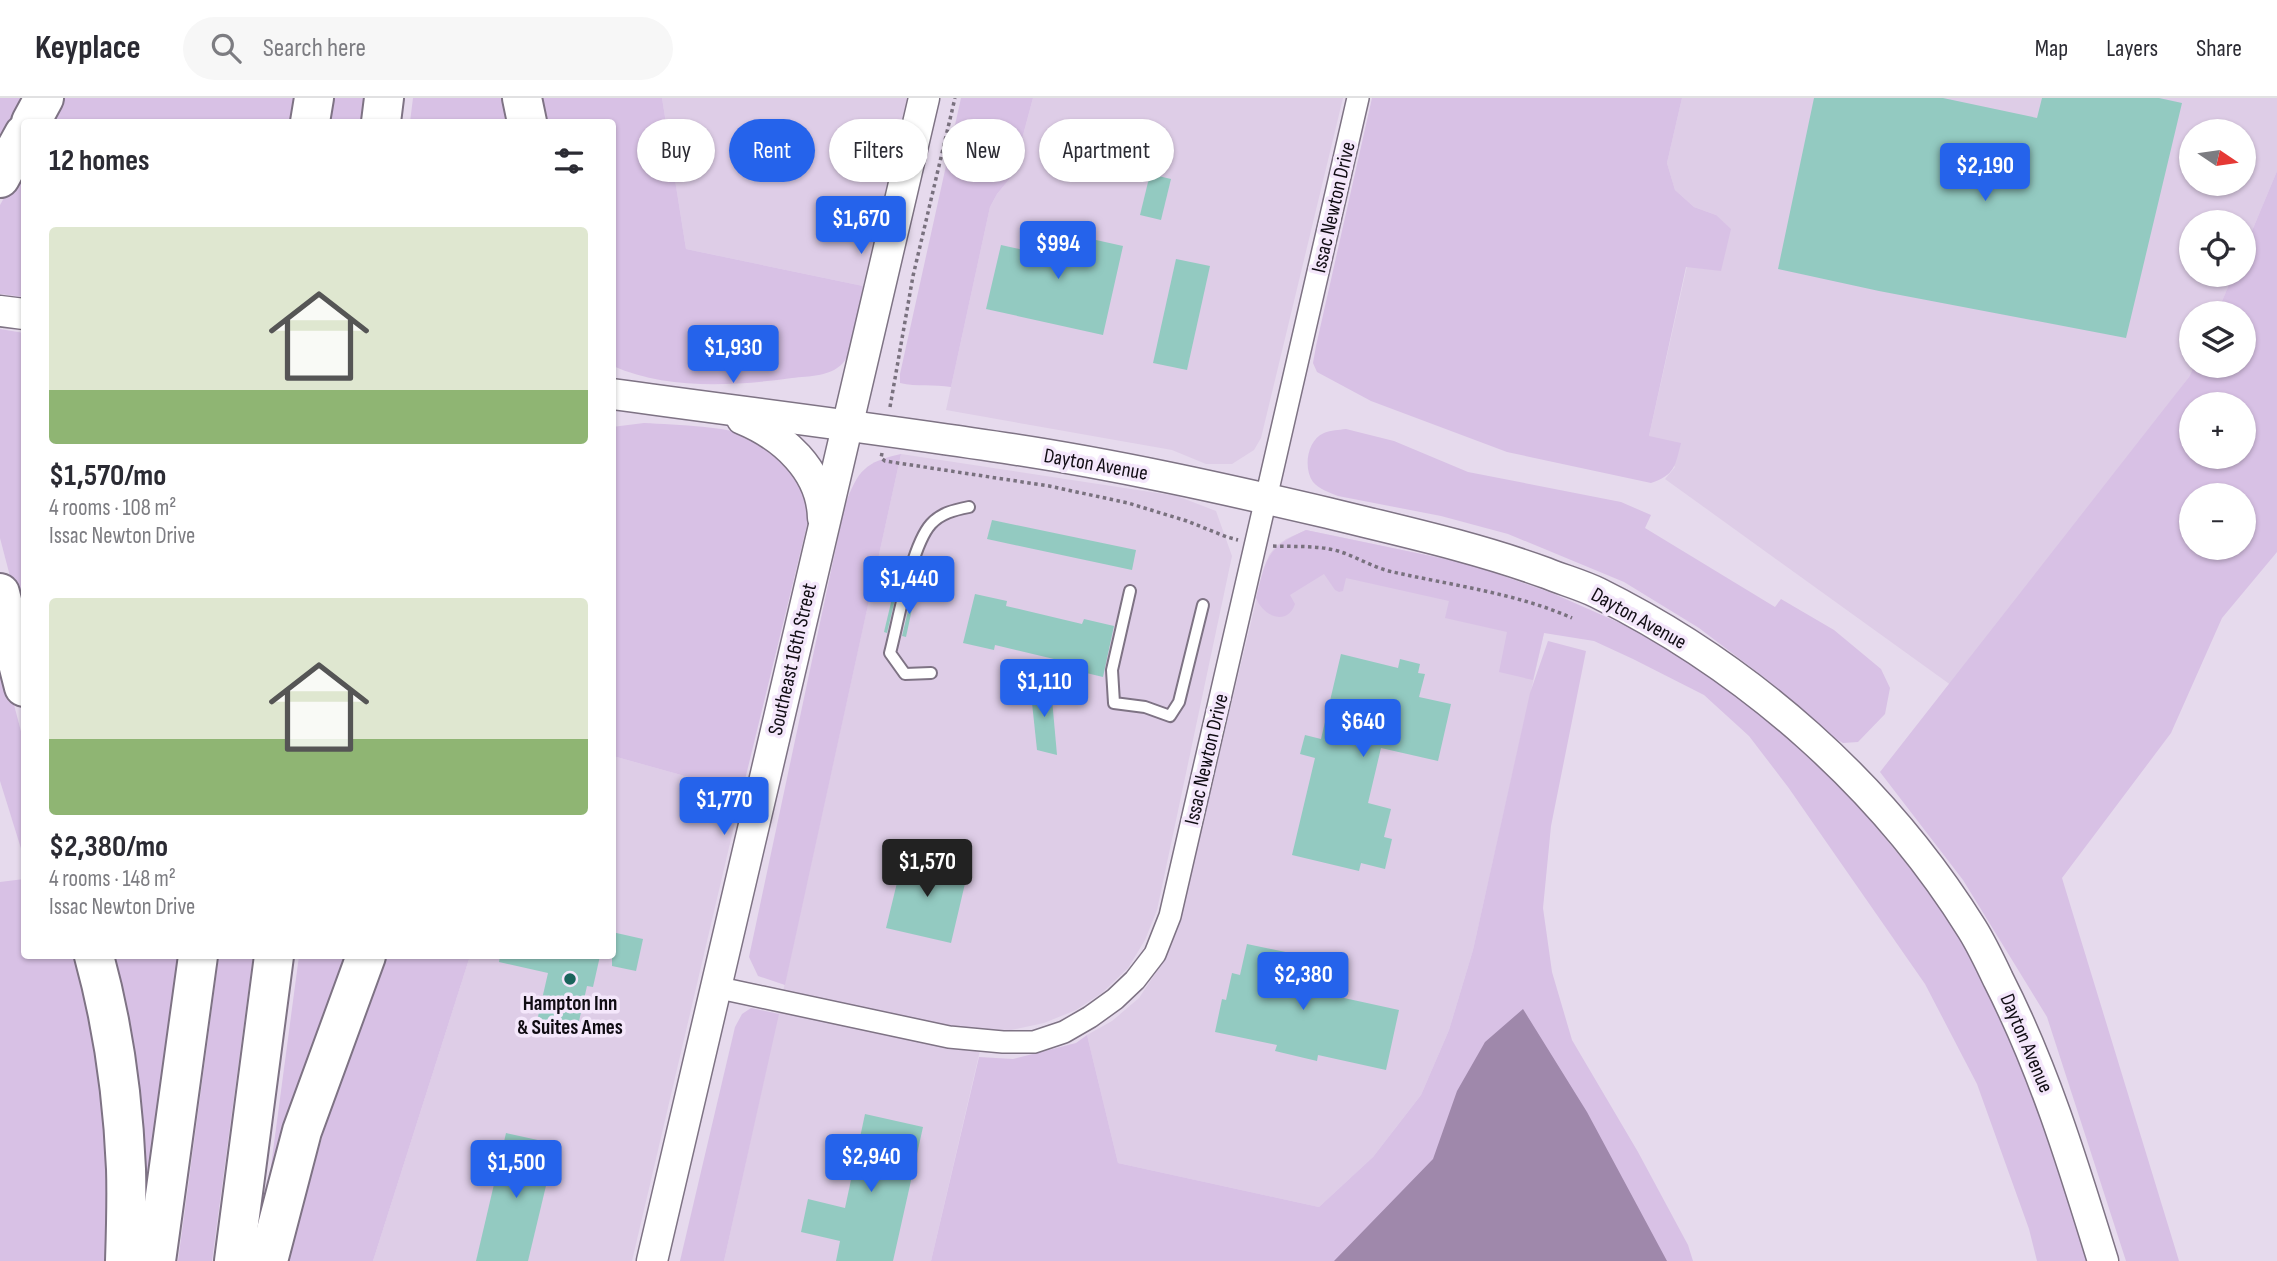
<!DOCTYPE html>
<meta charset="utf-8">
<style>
body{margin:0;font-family:"Sofia Sans Condensed",sans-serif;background:#f7f7f7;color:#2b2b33;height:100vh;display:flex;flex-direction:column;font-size:26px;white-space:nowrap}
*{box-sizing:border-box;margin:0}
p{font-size:23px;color:#7c7c81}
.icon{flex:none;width:38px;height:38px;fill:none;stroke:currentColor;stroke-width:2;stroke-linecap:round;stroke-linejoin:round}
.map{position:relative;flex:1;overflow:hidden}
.side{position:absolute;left:21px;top:21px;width:595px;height:840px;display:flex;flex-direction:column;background:#fff;border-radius:7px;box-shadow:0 2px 5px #0004}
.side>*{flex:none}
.hud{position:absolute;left:637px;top:21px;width:665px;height:63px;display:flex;gap:14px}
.needle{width:46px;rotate:103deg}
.buttons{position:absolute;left:2179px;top:21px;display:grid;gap:14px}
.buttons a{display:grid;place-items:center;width:77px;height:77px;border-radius:50%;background:#fff;box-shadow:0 2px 5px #0004;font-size:35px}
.price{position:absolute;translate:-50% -60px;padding:0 16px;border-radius:7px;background:#2563eb;color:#fff;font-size:23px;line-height:46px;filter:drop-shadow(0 2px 4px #0008)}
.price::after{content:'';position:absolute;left:50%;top:42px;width:21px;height:16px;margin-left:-10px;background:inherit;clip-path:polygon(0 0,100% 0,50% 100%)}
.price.selected{background:#222;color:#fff}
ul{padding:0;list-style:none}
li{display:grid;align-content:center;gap:14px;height:371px;padding:0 28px}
li span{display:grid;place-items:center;height:217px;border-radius:7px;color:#555}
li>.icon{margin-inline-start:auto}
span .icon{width:126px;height:126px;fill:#fffc;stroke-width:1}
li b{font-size:30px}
h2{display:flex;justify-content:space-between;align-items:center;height:84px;padding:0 28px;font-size:30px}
.pill{padding:0 24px;border-radius:32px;background:#fff;box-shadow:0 2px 5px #0004;font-size:24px;line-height:63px}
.pill.selected{background:#2563eb;color:#fff}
header{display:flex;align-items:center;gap:42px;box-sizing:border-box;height:98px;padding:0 35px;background:#fff;border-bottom:2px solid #e1e1e2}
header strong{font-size:33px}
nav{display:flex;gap:38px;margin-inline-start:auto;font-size:24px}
.search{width:490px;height:63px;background:#f7f7f7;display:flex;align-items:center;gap:18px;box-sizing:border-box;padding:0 24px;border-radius:38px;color:#7c7c81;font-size:26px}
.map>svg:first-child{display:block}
.built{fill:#decde7;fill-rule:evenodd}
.green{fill:#d8c1e5;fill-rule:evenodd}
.water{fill:#9f88ab}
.building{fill:#93cac1}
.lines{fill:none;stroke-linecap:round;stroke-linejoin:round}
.lane-casing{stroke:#7e7384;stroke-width:14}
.street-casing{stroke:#7e7384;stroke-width:24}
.secondary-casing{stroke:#7e7384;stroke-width:33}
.highway-casing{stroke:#7e7384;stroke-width:42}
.path{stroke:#79717e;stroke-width:3.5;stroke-dasharray:3.5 3.5;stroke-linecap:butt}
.lane{stroke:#fff;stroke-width:10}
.street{stroke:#fff;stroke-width:21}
.secondary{stroke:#fff;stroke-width:30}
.highway{stroke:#fff;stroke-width:38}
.poi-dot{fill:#1a645c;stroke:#f4e7fb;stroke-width:2.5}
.labels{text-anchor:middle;stroke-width:7;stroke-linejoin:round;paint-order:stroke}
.street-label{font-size:21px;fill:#100c13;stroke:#f4e7fb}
.poi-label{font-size:21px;font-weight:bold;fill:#100c13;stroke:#f4e7fb}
</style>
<header>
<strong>Keyplace</strong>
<div class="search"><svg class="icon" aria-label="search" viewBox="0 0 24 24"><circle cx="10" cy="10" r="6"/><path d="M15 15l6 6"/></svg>Search here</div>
<nav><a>Map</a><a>Layers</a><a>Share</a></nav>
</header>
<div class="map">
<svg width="2277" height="1163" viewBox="0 0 2277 1163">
<rect width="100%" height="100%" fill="#e6daed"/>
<g class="built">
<polygon points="662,0 907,0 863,188 686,151"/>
<polygon points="1033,0 1343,0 1261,340 1254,352 1232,366 1206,366 1172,352 946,312 990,109 997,96 1012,78"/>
<path d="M 1682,0 L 2277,0 L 2277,73 L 2244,152 L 2244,124 L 2191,124 L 2191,177 L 2233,177 L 2217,215 L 2191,215 L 2191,268 L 2194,268 L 2189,279 L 1955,590 L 1665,381 L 1675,369 L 1649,338 L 1687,168 L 1716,117 L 1694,109 L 1675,92 L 1667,65 ZM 2191,33 L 2244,33 L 2244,86 L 2191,86 Z"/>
<polygon points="901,356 1177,398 1216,413 1232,458 1157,812 1145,842 1128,870 1102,895 1076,912 1044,925 1011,932 985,931 931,1163 724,1163"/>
<polygon points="1306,432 1469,466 1544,535 1473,852 1449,932 1421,997 1373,1059 1319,1109 1118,1065 1087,937 1112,923 1139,900 1161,867 1177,833 1264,470 1269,457 1276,448 1286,441"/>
<polygon points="613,658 742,694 632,1163 373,1163 470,858 612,858"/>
</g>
<g class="green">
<polygon points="0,0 22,0 0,40"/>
<polygon points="60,0 296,0 293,24 47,24"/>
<polygon points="334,0 367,0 363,24 331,24"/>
<polygon points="413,0 508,0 512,24 410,24"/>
<path d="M 542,0 L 662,0 L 686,151 L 863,188 C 859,208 856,251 843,265 C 830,279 809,278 792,280 C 734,288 667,292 613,268 L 612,24 L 545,24 Z"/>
<path d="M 961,0 L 1033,0 L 1012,78 L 997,96 L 990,109 L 951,289 C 934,286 917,289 900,285 L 900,276 Z"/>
<path d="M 1372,0 L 1682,0 L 1667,65 L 1675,92 L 1694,109 L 1716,117 L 1731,131 L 1721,173 L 1686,169 L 1649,338 L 1681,345 C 1675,368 1675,377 1651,385 L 1507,354 L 1371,303 L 1317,274 L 1313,265 L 1316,248 Z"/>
<polygon points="24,64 24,199 0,196 0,107"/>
<path d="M 2277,73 L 2277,454 L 2222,520 L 2171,635 L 2062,780 L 2179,1163 L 2126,1163 L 2047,919 L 1963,782 L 1880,674 L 2189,279 L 2194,268 L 2244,268 L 2244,215 L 2217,215 L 2233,177 L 2244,177 L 2244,152 ZM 2191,306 L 2244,306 L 2244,359 L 2191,359 ZM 2191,397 L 2244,397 L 2244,450 L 2191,450 Z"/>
<polygon points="0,231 24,235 24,532 0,440"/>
<path d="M 644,325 C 677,327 740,328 768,345 C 781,353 799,377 811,389 L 808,423 L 742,694 L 613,658 L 612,329 Z"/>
<path d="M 1346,331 L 1394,343 L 1468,374 L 1621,404 L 1651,417 L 1645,430 L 1775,509 L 1781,501 L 1834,532 L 1881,571 L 1890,590 L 1885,616 L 1858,644 L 1843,645 L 1831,638 L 1765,580 L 1699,530 L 1624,484 L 1508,436 L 1441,418 L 1338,398 C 1330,395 1319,391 1313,384 C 1303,370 1307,342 1324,335 C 1331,332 1339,332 1346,331 Z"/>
<path d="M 901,356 L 785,887 L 758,878 L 749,859 L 845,407 C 858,372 865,364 901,356 Z"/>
<path d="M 1306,432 L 1469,466 L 1552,495 L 1629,529 L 1709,573 L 1787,635 L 1855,704 L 1925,788 L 1968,849 L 2015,943 L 2089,1163 L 2037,1163 L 2029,1131 L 1977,986 L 1925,886 L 1788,689 L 1749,638 L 1704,597 L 1633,561 L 1594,543 L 1544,535 L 1533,582 L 1499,574 L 1507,534 L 1445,520 L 1449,503 L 1346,480 L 1343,493 L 1339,494 L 1335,492 L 1324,476 L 1290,497 L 1295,506 C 1287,529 1263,518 1256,500 C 1266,460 1267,449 1306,432 Z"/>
<polygon points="1548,543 1586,553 1551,728 1543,810 1552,874 1572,942 1638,1054 1688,1147 1693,1163 931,1163 979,959 1013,961 1076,945 1087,937 1118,1065 1319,1109 1373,1059 1421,997 1449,932 1473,852 1530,595"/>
<polygon points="0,553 24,645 24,760 0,683"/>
<polygon points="24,781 24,858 81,858 110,1044 109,1163 0,1163 0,784"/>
<polygon points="111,858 182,858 146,1119"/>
<polygon points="219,858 253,858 212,1163 178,1163"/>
<polygon points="299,858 347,858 276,1070 271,1068"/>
<path d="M 384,858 L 470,858 L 373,1163 L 289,1163 C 313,1059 347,958 384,858 Z"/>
<polygon points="751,910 779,916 724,1163 680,1163 735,929 742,916"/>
</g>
<polygon class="water" points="1523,911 1587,1014 1667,1163 1334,1163 1433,1061 1457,993 1485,944"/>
<g class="building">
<polygon points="1814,0 1943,0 2037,20 2042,0 2159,0 2182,5 2126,240 1879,193 1778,171"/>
<polygon points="1150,76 1171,81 1161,122 1140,117"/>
<polygon points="1042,130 1123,148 1103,237 986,211 1001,147 1037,155"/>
<polygon points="1176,161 1210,168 1187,272 1153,265"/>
<polygon points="992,422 1136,452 1132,472 987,441"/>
<polygon points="894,492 897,493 887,535 884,534"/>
<polygon points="912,496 915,497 906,539 902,538"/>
<polygon points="975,496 1007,503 1006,508 1082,526 1084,521 1114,528 1103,579 1074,572 1075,566 995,547 994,552 963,545"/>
<polygon points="1341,556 1398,570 1400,561 1420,566 1418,575 1425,576 1419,599 1451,606 1438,663 1381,650 1368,705 1391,711 1384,739 1392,741 1385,771 1361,765 1359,773 1292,757 1315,660 1300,656 1305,637 1321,641"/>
<polygon points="1030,586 1051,590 1057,657 1037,652"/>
<polygon points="929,758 958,765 956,774 967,777 951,845 886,830 903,760 927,766"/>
<polygon points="612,834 643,841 636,873 612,868"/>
<polygon points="1247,846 1319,861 1312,893 1399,912 1386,972 1318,957 1317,963 1275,953 1277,947 1215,934 1222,901 1226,902 1232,875 1240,877"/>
<polygon points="500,858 600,858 593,889 587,888 577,932 537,923 548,875 499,864"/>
<polygon points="865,1016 923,1029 893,1163 836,1163 840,1143 801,1134 808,1101 845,1110"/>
<polygon points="506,1035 556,1046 528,1163 476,1163"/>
</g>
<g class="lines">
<defs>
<g id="lane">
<polyline points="1130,493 1112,572 1114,605 1145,609 1170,618 1179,604 1203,507"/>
<path d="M 931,575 L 905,576 L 890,555 C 898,525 911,448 931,426 C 941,415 954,412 969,409"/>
</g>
<polyline id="street" points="715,889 949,939 1003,944 1034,944 1064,934 1090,919 1115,901 1135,882 1155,856 1170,818 1358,0"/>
<g id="secondary">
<polyline points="0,213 24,216"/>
<path d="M 612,296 C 743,314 874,330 1005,350 C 1113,366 1221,390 1328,415 C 1401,433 1475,449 1546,475 C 1563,482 1582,487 1598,495 C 1749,570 1883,688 1972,831 C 1982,847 1990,864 1998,881 C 2044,971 2073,1066 2103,1163"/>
<path d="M 742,321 C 783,338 822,372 823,420"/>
<polyline points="652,1163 924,0"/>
</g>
<g id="highway">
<polyline points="522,0 527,24"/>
<polyline points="31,24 44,0"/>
<polyline points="310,24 314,0"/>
<polyline points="381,24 384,0"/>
<polyline points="0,80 24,36"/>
<polyline points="0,495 24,589"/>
<path d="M 94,858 C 113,927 123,999 126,1071 C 127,1102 126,1132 125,1163"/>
<polyline points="156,1163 198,858"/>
<polyline points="234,1163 274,858"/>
<polyline points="268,1163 302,1033 366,858"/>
</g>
</defs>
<use href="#lane" class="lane-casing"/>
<use href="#street" class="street-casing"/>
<use href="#secondary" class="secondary-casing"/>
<use href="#highway" class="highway-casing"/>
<g class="path">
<polyline points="890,309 913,178 955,0"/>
<polyline points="882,355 881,360 885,363 1049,388 1128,405 1187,423 1227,439 1238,442"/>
<path d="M 1273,448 C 1295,449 1316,447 1338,453 C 1357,459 1374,470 1393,474 C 1451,487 1519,496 1572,520"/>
</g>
<use href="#lane" class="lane"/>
<use href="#street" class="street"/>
<use href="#secondary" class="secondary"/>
<use href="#highway" class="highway"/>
</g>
<circle class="poi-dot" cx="570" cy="881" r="7"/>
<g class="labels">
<g class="street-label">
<text transform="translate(1333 109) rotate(-77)" y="7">Issac Newton Drive</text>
<text transform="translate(1096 366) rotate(10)" y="7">Dayton Avenue</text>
<text transform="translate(1639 520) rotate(29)" y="7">Dayton Avenue</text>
<text transform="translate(792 561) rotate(-77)" y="7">Southeast 16th Street</text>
<text transform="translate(1206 661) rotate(-77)" y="7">Issac Newton Drive</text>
<text transform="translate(2027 945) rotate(67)" y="7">Dayton Avenue</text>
</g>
<g class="poi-label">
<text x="570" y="912">Hampton Inn<tspan x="570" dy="24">&amp; Suites Ames</tspan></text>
</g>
</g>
</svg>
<div class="buttons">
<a><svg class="needle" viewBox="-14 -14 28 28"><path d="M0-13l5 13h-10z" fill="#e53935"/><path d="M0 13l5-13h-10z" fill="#7c7c81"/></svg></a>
<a><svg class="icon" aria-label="locate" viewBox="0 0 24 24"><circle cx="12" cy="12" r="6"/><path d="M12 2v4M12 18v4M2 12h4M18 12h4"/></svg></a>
<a><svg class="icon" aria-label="layers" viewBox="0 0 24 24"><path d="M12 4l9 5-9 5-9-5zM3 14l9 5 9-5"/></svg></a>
<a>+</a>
<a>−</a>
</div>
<b class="price" style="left:1985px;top:105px">$2,190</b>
<b class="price" style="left:861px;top:158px">$1,670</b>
<b class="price" style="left:1058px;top:183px">$994</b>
<b class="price" style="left:733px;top:287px">$1,930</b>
<b class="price" style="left:909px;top:518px">$1,440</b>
<b class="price" style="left:1044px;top:621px">$1,110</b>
<b class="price" style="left:1363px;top:661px">$640</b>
<b class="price" style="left:724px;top:739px">$1,770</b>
<b class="price selected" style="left:927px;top:801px">$1,570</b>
<b class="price" style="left:1303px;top:914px">$2,380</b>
<b class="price" style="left:871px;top:1096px">$2,940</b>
<b class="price" style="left:516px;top:1102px">$1,500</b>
<div class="hud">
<a class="pill">Buy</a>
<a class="pill selected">Rent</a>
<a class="pill">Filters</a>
<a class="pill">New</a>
<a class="pill">Apartment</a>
</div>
<section class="side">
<h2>12 homes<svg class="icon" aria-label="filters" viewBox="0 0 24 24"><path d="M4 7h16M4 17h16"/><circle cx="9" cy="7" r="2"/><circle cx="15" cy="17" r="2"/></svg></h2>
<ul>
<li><span style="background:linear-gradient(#dfe7d0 75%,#8fb573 0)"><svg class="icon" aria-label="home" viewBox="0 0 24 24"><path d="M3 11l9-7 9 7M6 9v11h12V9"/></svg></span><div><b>$1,570/mo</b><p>4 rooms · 108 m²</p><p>Issac Newton Drive</p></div></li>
<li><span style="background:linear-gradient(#dfe7d0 65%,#8fb573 0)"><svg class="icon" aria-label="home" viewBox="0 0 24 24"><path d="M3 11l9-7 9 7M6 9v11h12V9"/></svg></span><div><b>$2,380/mo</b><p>4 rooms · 148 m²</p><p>Issac Newton Drive</p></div></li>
</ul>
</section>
</div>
